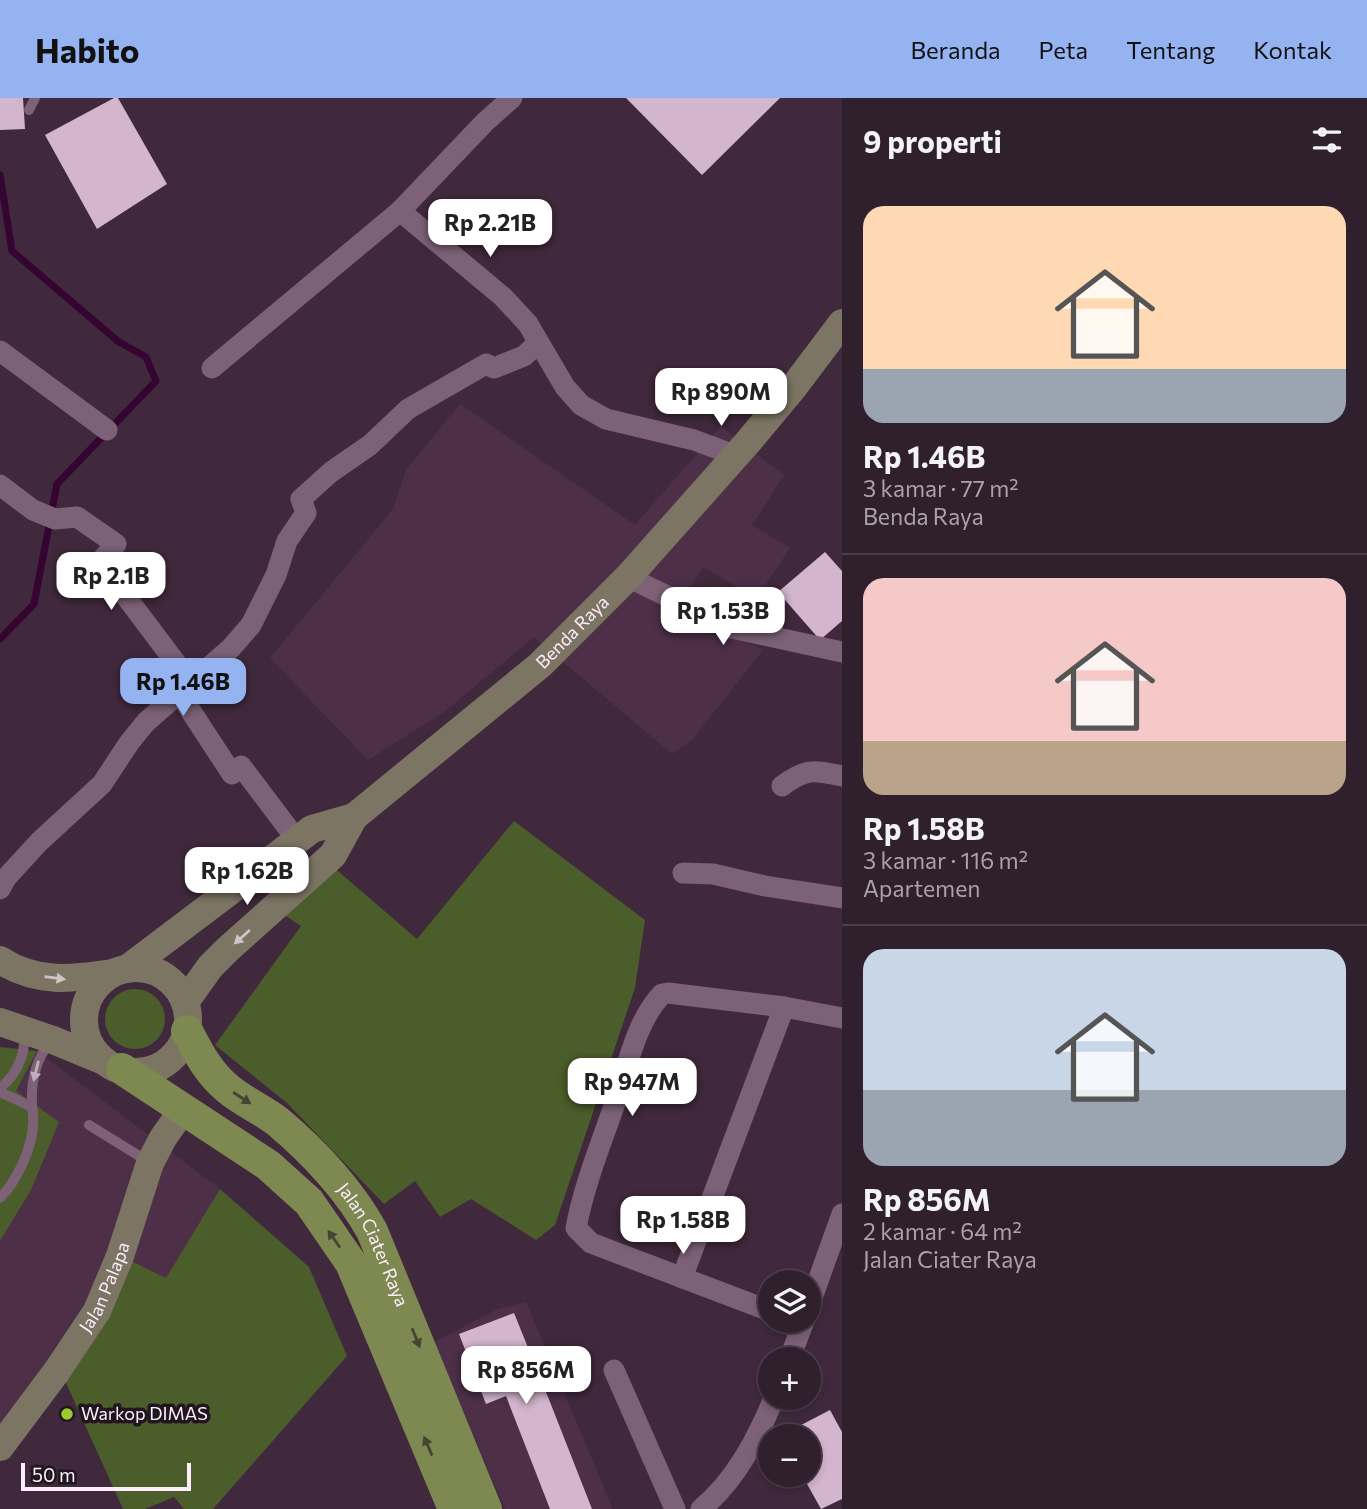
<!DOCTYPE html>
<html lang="id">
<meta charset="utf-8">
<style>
body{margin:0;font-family:Commissioner,sans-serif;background:#3c2c39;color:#f1f3f6;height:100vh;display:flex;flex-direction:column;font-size:26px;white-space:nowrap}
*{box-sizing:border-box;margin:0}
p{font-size:23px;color:#a8a2aa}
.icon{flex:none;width:38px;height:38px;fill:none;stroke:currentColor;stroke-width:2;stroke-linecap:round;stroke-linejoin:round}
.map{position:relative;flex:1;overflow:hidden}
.details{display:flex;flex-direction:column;background:#301f2d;width:525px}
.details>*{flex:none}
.fabs{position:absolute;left:758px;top:1172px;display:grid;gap:14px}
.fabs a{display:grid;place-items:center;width:63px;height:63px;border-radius:50%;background:#301f2d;box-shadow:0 4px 10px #0003,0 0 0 2px #4b3d49;font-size:35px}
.scale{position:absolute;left:21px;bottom:18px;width:170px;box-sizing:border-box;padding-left:7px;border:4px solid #fdedfa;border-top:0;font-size:19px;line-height:24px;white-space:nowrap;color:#fdedfa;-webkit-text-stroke:5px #20161f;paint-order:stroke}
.price{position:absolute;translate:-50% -60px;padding:0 16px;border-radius:14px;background:#fff;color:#222;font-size:23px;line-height:46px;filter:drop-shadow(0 2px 4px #0008)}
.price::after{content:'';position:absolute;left:50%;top:42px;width:21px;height:16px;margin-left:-10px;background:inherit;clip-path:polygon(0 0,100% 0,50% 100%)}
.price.on{background:#95b2f1;color:#111}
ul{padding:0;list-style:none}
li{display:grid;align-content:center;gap:14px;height:371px;padding:0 21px}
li+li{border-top:2px solid #4b3d49}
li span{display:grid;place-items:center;height:217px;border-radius:21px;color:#555}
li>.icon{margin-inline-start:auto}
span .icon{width:126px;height:126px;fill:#fffc;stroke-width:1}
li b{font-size:30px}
h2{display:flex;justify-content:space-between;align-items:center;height:84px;padding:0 21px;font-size:30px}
header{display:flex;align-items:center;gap:42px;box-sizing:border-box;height:98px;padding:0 35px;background:#95b2f1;color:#111}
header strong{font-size:33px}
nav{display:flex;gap:38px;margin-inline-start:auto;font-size:24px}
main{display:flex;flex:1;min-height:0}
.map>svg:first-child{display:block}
.built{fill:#4d3048}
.green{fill:#4b5d2a}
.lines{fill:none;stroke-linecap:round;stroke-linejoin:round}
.stream{stroke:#350430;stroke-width:7}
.building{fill:#d3b5ce}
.lane{stroke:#7c6177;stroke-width:10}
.street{stroke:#7c6177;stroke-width:21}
.secondary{stroke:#7d7564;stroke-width:28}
.primary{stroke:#7e8951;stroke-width:32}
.oneway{fill:#d0c3c6}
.oneway2{fill:#c3aebf}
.oneway3{fill:#464433}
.poi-dot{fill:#9dca31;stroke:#20161f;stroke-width:2.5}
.labels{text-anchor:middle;stroke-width:7;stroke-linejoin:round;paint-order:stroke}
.street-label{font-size:18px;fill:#fdedfa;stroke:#20161f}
.poi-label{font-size:18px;fill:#fdedfa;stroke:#20161f;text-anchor:start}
</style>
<header>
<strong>Habito</strong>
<nav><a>Beranda</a><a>Peta</a><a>Tentang</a><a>Kontak</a></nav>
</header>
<main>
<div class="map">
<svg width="842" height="1411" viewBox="0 0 842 1411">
<rect width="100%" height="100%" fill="#40293c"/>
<g class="built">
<polygon points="460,306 635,427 721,328 784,377 752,427 790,450 756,501 704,469 676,510 763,552 693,641 672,656 534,539 444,614 368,662 270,560 393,411 406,372"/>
<polygon points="37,953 220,1091 166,1181 125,1160 0,1355 0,1143 31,1092 15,993"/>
<polygon points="526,1204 613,1411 505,1411 434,1244 498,1211"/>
</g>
<g class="green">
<polygon points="514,723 645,822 635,890 555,1127 536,1142 471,1101 440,1119 415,1083 384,1106 287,1005 215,947 301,828 280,814 332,768 417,841"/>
<circle cx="135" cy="921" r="30"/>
<polygon points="0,949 37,953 16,993 59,1024 31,1092 0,1143"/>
<polygon points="220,1091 309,1169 347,1258 213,1411 184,1411 174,1399 145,1411 123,1411 62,1276 125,1160 166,1180"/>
</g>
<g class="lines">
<polyline class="stream" points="0,77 12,153 119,244 146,259 156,283 57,386 34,506 0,541"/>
</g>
<g class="building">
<polygon points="0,0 23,0 25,31 0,32"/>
<polygon points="114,0 118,0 167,86 97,131 45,37"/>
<polygon points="626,0 780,0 702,77"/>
<polygon points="825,454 842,473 842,523 820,542 778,494"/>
<polygon points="514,1215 550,1304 592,1411 550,1411 506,1298 486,1306 459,1236"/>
<polygon points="830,1312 842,1334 842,1401 821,1411 802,1377 808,1377 808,1339 778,1339"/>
</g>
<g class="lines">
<g class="lane">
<polyline points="29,12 35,0"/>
<path d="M 0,990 C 17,977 26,955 24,935"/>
<polyline points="0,994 32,1009"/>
<polyline points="89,1027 149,1064"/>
<path d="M 0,1100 C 17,1083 32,1050 33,1027 C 34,1019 32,1012 32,1005 C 31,984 36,959 51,944"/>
</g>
<g class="street">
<polyline points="400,113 503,199 528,226 565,289 581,307 606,321 694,342 734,357"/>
<polyline points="0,253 107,332"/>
<polyline points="212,270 400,113 485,24 512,0"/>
<polyline points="0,387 33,412 55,421 77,419 116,446 100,464 191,585"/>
<polyline points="628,479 732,530 842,554"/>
<polyline points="179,595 232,676 241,668 297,742"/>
<path d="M 782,688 C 806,670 813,672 842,678"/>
<polyline points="683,775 713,776 765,788 842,800"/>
<polyline points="0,791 6,780 39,744 102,686 129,645 146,624 231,550 251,527 276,477 287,443 306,415 301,401 331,374 370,347 408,311 486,266 494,270 524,258 538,245"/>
<polyline points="682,1180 784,909"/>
<polyline points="808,1211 842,1116"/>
<path d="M 770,1213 L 591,1145 L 576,1130 C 584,1087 601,1046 615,1005 C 628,968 635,925 662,896 L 668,895 L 784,909 L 842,920"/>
<polyline points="789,1262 804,1223"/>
<polyline points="614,1272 675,1411"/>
<path d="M 701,1411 C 735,1383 757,1341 774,1300"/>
</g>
<g class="secondary">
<path d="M 0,862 C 37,886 72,881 113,875"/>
<circle cx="136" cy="922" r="52"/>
<path id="s1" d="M 127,871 L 312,731 L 354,719 L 540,567 L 628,479 L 748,344 L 793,290 L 842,225"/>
<polyline points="185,904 210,869 228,851 333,757 354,719"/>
<polyline points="0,924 53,942 104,963"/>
<path id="s2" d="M 0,1349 L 57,1273 L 97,1213 L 120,1158 L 150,1065 L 163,1040 L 182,1013"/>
</g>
<g class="primary">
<path id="s3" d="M 187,933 C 198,954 208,974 227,990 C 242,1003 261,1011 277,1023 C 315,1055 348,1090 372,1133 L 486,1411"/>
<polyline points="122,971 268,1067 309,1104 351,1165 454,1411"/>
</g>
</g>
<defs><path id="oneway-solid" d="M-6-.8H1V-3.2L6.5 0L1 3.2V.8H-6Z" transform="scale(1.75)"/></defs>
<g class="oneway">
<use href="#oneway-solid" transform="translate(242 839) rotate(138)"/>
<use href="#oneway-solid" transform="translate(55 880) rotate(7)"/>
</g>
<use class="oneway2" href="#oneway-solid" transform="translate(36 973) rotate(104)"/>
<g class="oneway3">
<use href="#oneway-solid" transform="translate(242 1000) rotate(33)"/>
<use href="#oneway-solid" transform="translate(334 1141) rotate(-125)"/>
<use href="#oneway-solid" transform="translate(416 1240) rotate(68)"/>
<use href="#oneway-solid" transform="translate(428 1348) rotate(-113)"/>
</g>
<circle class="poi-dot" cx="67" cy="1316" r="7"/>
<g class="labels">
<g class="street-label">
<text dy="6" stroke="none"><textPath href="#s1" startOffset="562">Benda Raya</textPath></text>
<text dy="6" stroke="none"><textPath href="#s3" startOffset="289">Jalan Ciater Raya</textPath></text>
<text dy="6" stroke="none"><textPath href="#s2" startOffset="192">Jalan Palapa</textPath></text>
</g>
<g class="poi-label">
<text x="81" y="1322">Warkop DIMAS</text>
</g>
</g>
</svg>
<div class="fabs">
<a><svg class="icon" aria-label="layers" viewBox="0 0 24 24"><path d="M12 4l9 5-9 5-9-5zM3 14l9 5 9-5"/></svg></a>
<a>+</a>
<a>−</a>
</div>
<div class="scale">50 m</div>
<b class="price" style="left:490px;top:161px">Rp 2.21B</b>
<b class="price" style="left:721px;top:330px">Rp 890M</b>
<b class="price" style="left:111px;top:514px">Rp 2.1B</b>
<b class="price" style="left:723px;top:549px">Rp 1.53B</b>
<b class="price on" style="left:183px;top:620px">Rp 1.46B</b>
<b class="price" style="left:247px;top:809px">Rp 1.62B</b>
<b class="price" style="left:632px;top:1020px">Rp 947M</b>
<b class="price" style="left:683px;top:1158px">Rp 1.58B</b>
<b class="price" style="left:526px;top:1308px">Rp 856M</b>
</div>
<section class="details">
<h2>9 properti<svg class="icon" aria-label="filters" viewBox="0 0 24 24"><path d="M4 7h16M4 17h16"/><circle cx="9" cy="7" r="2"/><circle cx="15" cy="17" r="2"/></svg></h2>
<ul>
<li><span style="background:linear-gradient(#ffd9b3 75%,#9aa5b1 0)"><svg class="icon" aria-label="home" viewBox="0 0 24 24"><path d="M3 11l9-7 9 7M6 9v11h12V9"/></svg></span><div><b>Rp 1.46B</b><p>3 kamar · 77 m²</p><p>Benda Raya</p></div></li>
<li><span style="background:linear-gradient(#f6c9c9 75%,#b9a48a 0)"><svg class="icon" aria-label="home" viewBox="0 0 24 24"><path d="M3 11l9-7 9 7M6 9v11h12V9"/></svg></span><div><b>Rp 1.58B</b><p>3 kamar · 116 m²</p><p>Apartemen</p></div></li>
<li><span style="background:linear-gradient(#c9d6e8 65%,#9aa5b1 0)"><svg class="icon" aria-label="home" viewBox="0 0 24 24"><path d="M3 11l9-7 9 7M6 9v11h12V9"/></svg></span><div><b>Rp 856M</b><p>2 kamar · 64 m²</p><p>Jalan Ciater Raya</p></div></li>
</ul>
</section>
</main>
